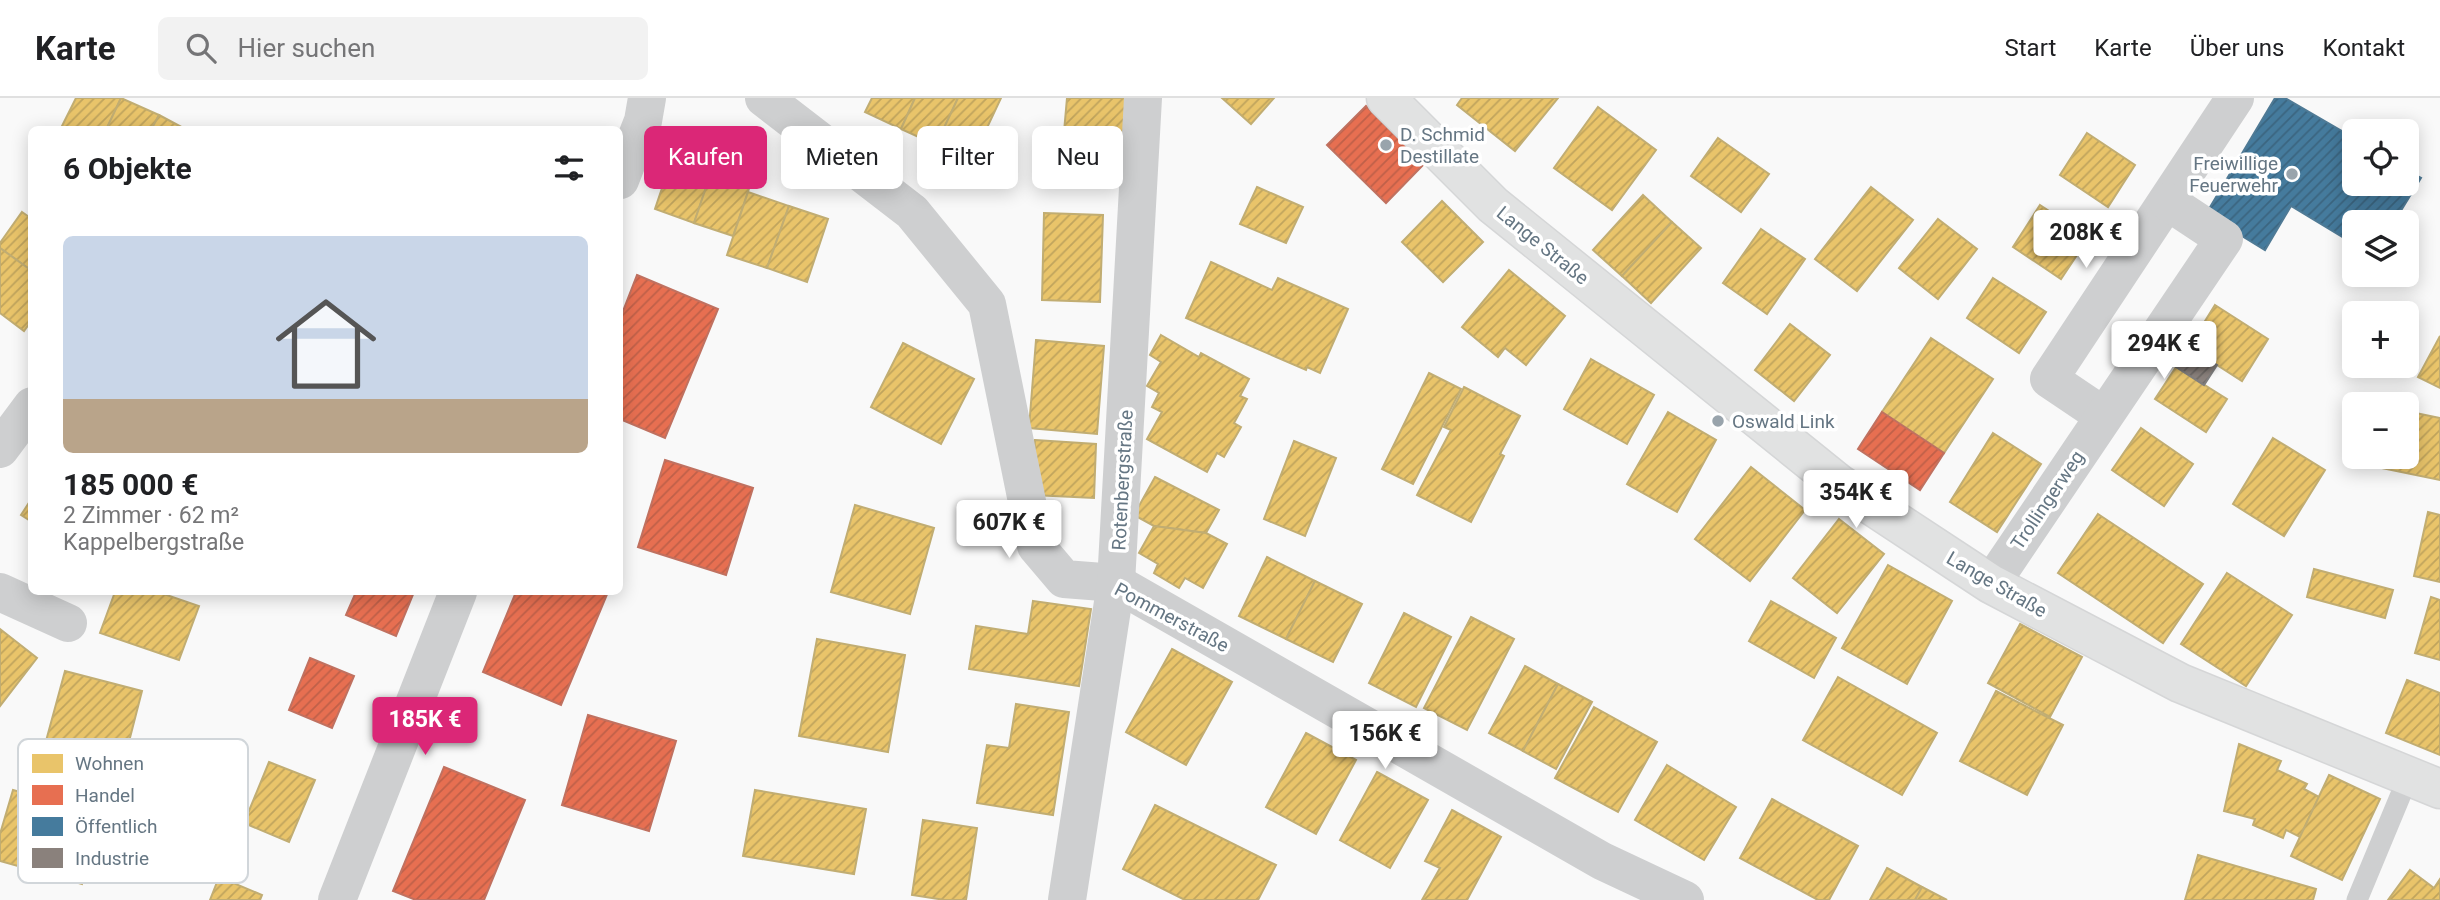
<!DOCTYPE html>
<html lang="de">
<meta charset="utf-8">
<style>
body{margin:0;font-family:Roboto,sans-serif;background:#f2f2f2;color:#202124;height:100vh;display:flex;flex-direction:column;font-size:26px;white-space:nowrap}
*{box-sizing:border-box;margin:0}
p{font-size:23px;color:#757577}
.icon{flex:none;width:38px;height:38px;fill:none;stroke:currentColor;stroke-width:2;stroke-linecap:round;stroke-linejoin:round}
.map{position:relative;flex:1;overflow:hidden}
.sheet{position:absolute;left:28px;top:28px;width:595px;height:469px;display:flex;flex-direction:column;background:#fff;border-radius:10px;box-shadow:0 4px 18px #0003}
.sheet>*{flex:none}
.top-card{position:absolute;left:644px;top:28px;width:665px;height:63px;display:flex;gap:14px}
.buttons{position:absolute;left:2342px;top:21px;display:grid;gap:14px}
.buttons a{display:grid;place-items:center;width:77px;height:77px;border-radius:10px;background:#fff;box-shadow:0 4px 18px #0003;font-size:35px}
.price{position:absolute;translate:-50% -60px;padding:0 16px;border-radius:7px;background:#fff;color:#222;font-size:23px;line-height:46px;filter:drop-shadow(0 2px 4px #0008)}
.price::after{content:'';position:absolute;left:50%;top:42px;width:21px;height:16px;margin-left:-10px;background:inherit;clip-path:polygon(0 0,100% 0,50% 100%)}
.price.on{background:#db2777;color:#fff}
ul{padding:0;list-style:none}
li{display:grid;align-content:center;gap:14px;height:371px;padding:0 35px}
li+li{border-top:2px solid #e0e0e0}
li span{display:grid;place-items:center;height:217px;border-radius:10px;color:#555}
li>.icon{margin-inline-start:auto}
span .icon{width:126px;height:126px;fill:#fffc;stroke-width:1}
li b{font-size:30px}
h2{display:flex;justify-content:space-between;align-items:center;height:84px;padding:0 35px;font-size:30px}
.tag{padding:0 24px;border-radius:10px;background:#fff;box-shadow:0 4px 18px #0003;font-size:24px;line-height:63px}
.tag.on{background:#db2777;color:#fff}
header{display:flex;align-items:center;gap:42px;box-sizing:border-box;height:98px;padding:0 35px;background:#fff;border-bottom:2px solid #e0e0e0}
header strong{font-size:33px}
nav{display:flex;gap:38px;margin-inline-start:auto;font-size:24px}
.search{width:490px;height:63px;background:#f2f2f2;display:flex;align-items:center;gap:18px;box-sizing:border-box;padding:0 24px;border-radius:10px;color:#757577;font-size:26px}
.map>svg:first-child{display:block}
.homes{fill:url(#homes-hatch);stroke:#c1ad72;stroke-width:2}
.shops{fill:url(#shops-hatch);stroke:#c07160;stroke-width:2}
.public{fill:url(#public-hatch);stroke:#4f7a95;stroke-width:2}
.industry{fill:url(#industry-hatch);stroke:#7f7e7e;stroke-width:2}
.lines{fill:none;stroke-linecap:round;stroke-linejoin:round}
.secondary-casing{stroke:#d5d6d7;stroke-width:41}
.lane{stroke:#cecfd0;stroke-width:21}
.street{stroke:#cecfd0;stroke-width:38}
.secondary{stroke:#e1e2e2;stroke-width:38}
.poi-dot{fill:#99a4ac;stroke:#fff;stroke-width:2.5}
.labels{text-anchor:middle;stroke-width:7;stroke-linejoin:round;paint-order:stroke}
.poi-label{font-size:19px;fill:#657683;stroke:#fff;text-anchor:start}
.street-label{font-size:19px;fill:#657683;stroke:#fff}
.key{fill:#fff;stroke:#d1d6da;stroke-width:2}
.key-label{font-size:19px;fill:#657683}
</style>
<header>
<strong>Karte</strong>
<div class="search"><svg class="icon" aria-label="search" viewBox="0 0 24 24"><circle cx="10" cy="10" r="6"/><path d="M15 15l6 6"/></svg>Hier suchen</div>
<nav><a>Start</a><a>Karte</a><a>Über uns</a><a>Kontakt</a></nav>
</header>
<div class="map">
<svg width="2440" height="802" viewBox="0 0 2440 802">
<defs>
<pattern id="homes-hatch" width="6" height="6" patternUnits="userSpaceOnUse" patternTransform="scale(1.75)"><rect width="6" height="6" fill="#e9c46a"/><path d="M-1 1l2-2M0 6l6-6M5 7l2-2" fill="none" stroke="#c0a45d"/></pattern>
<pattern id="shops-hatch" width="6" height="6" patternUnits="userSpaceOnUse" patternTransform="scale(1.75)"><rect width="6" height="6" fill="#e76f51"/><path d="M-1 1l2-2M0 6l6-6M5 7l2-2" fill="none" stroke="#bf6049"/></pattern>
<pattern id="public-hatch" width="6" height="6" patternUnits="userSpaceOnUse" patternTransform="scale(1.75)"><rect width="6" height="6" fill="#457b9d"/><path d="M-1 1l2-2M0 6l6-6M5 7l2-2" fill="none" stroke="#3b6580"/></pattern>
<pattern id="industry-hatch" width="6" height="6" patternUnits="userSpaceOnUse" patternTransform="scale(1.75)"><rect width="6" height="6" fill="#8a817c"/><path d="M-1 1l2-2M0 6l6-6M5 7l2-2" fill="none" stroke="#6f6a67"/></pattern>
</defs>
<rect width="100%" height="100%" fill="#f9f9f9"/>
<g class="homes">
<polygon points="76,0 121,0 106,32 60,32"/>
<polygon points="121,0 159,17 151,32 106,32"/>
<polygon points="872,0 915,0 901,31 865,14"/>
<polygon points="915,0 958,0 936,47 901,31"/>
<polygon points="958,0 1001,0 971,64 936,47"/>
<polygon points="1067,0 1140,0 1137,40 1064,34"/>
<polygon points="1222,0 1274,0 1251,26"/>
<polygon points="1462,0 1558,0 1515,53 1457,7"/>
<polygon points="1598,9 1656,52 1612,112 1554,70"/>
<polygon points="159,17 187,32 151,32"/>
<polygon points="1064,34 1137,40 1132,87 1060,80"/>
<polygon points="2087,35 2135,67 2108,109 2060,77"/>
<polygon points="1718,40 1769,76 1741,114 1691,78"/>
<polygon points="677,46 716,60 694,125 655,111"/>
<polygon points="716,60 755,73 733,138 694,125"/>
<polygon points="1257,89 1303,109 1286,145 1240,126"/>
<polygon points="1871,89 1913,122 1857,193 1815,161"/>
<polygon points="748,94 789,108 767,170 727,157"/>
<polygon points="1643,97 1672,124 1622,178 1593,152"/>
<polygon points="1442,103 1483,144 1443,184 1402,144"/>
<polygon points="2040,107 2089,139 2061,181 2013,149"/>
<polygon points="789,108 828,121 807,184 767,170"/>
<polygon points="22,114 32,121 32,173 0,150 0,145"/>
<polygon points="1044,115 1103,117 1100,204 1042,202"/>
<polygon points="1938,121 1977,151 1938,201 1899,170"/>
<polygon points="1672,124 1701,150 1651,205 1622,178"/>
<polygon points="1761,131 1805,161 1767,216 1723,185"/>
<polygon points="0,150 32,173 32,222 24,233 0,215"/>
<polygon points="1211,164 1272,192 1278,180 1348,211 1320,275 1307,269 1306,272 1186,220"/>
<polygon points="1509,172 1565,218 1526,267 1505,250 1498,259 1462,229"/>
<polygon points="1993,180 2046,214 2019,255 1967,220"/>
<polygon points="2215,207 2268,241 2242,283 2189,249"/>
<polygon points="1790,226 1830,257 1794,303 1755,272"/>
<polygon points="1161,237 1199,259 1201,255 1249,281 1240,298 1247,301 1234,325 1241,329 1224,359 1217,355 1207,374 1147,341 1162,314 1152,309 1159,295 1147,288 1161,264 1150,257"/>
<polygon points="2440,238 2440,290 2418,279"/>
<polygon points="1931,240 1993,281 1944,355 1882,314"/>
<polygon points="1036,242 1104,248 1097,336 1029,330"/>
<polygon points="903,245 974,281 941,346 871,309"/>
<polygon points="1591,261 1654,297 1627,346 1564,311"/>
<polygon points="2176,269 2227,301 2206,334 2155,301"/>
<polygon points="1429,275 1461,291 1413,386 1382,371"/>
<polygon points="1464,289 1520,318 1500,356 1504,358 1471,424 1417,397 1451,332 1444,329"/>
<polygon points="2406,313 2440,320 2440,382 2367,367 2369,359 2406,359"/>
<polygon points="1668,314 1716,342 1677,414 1627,386"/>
<polygon points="2141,330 2193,366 2164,408 2112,372"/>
<polygon points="1993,335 2041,366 1997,434 1950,404"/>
<polygon points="2273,340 2325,372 2284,438 2233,406"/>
<polygon points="1035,342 1096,346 1094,400 1033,397"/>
<polygon points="1294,343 1336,360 1305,438 1264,421"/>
<polygon points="1751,369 1805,412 1750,483 1695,441"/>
<polygon points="1155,379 1219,412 1206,435 1154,428 1134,417"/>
<polygon points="32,400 32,424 21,417"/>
<polygon points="855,407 934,430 910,516 831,494"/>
<polygon points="2428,414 2440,417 2440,484 2414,478"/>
<polygon points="2098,416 2203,486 2163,545 2058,475"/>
<polygon points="1839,421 1884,456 1837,515 1793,480"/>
<polygon points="1154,428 1206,435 1227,446 1203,490 1185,480 1179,490 1154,475 1158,466 1139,455"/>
<polygon points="1267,459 1315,483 1286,541 1239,518"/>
<polygon points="1888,467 1952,503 1907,586 1842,550"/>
<polygon points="2314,471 2393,492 2385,520 2307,499"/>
<polygon points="2227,475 2292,517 2246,588 2181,546"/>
<polygon points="1315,483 1362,506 1333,564 1286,541"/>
<polygon points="115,494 158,494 199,508 179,562 100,535"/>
<polygon points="2431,499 2440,502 2440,562 2415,555"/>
<polygon points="1033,503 1091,511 1079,588 969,571 976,528 1028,536"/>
<polygon points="1771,503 1836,540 1814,580 1749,543"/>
<polygon points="1404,515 1451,539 1416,609 1369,585"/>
<polygon points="1471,519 1514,541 1467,632 1424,610"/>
<polygon points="2020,526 2082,559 2050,619 1988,585"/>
<polygon points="0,531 37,560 0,608"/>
<polygon points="817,541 905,557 888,654 799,638"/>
<polygon points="1172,551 1232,584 1186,667 1126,634"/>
<polygon points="1525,568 1558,586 1523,653 1489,635"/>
<polygon points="65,573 142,593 124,663 46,643"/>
<polygon points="1838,579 1937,635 1902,697 1803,642"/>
<polygon points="2407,582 2440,595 2440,657 2386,635"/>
<polygon points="1558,586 1592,604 1556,671 1523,653"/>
<polygon points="1996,593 2063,627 2027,697 1960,663"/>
<polygon points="1016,606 1069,614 1053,717 977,705 987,647 1009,650"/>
<polygon points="1594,609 1657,644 1618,714 1555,680"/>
<polygon points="1306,635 1356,662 1316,736 1266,709"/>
<polygon points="2239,646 2281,663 2277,672 2307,686 2304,691 2319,699 2300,739 2286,732 2283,740 2253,727 2255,721 2224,713"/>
<polygon points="269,664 315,682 289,744 244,725"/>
<polygon points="1667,667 1736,709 1704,762 1635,722"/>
<polygon points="1377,674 1428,702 1390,770 1340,742"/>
<polygon points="2329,677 2380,701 2342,782 2291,758"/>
<polygon points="13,692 102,717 82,786 0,763 0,736"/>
<polygon points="755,692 866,711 854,776 743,758"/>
<polygon points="1772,701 1858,748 1829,802 1818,802 1740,760"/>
<polygon points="1155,707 1276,767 1258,802 1185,802 1123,771"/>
<polygon points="1452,712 1501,739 1467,802 1422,802 1440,770 1425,763"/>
<polygon points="923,722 977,730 966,802 945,802 912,797"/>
<polygon points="2198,757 2316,791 2313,802 2185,802"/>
<polygon points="1887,770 1922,789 1915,802 1870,802"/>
<polygon points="2410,772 2434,790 2440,781 2440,802 2388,802"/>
<polygon points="219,779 262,797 260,802 210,802"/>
<polygon points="1922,789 1947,802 1915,802"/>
</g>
<g class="shops">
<polygon points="1366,8 1424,66 1386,105 1327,47"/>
<polygon points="637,177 718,211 665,340 620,321 620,221"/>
<polygon points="1882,314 1944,355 1920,392 1858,351"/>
<polygon points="665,362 753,390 726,477 638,449"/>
<polygon points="356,494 414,494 396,538 346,517"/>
<polygon points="516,494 608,494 561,607 483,574"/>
<polygon points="310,560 354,578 332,630 289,612"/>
<polygon points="588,617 676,643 649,733 562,707"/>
<polygon points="444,669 525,702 484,802 416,802 393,793"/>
</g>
<polygon class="public" points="2275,0 2285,0 2354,40 2354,86 2406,86 2406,72 2421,80 2394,124 2354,124 2354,146 2291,108 2265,152 2206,116"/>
<polygon class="industry" points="2189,249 2217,267 2204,287 2176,269"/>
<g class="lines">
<defs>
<polyline id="secondary" points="1386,0 1493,107 1839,386 1991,486 2180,585 2440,691"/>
</defs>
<use href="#secondary" class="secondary-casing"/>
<polyline class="lane" points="2357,802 2409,677"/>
<g class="street">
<polyline points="764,0 912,114 987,206 1036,448 1064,481 1116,485 1602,763 1685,802"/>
<polyline points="620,82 643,23 647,0"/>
<polyline points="2104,318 2049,281 2235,0"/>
<polyline points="0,351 32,308"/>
<polyline points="1991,486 2224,141 2168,104"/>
<polyline points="0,494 68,525"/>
<polyline points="337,802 458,494"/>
<polyline points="1067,802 1116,485 1143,0"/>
</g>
<use href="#secondary" class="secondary"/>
</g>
<g class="poi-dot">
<circle cx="1386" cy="47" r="7"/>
<circle cx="2292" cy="76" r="7"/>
<circle cx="1718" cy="323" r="7"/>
</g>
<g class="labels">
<g class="poi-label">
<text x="1400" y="43">D. Schmid<tspan x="1400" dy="22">Destillate</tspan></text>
<text x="2278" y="72" text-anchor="end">Freiwillige<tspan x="2278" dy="22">Feuerwehr</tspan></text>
<text x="1732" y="330">Oswald Link</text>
</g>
<g class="street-label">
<text transform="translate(1543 147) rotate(39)" y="7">Lange Straße</text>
<text transform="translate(1122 382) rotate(-87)" y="7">Rotenbergstraße</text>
<text transform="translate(2047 402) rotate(-56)" y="7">Trollingerweg</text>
<text transform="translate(1997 486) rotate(30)" y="7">Lange Straße</text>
<text transform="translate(1172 519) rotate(28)" y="7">Pommerstraße</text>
</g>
</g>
<rect x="18" y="641" width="230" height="144" rx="10" class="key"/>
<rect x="32" y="656" width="31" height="19" fill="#e9c46a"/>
<rect x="32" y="687" width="31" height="20" fill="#e76f51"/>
<rect x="32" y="719" width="31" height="19" fill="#457b9d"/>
<rect x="32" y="750" width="31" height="20" fill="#8a817c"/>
<g class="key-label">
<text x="75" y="672">Wohnen</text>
<text x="75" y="704">Handel</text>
<text x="75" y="735">Öffentlich</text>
<text x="75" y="767">Industrie</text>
</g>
</svg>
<div class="buttons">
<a><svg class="icon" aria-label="locate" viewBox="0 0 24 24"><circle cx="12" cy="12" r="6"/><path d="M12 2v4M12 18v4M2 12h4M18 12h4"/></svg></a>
<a><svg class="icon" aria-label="layers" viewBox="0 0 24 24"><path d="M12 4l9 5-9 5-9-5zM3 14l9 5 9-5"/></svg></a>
<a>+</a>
<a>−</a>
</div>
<b class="price" style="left:2086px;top:172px">208K €</b>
<b class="price" style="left:2164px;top:283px">294K €</b>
<b class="price" style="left:1856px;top:432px">354K €</b>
<b class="price" style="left:1009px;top:462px">607K €</b>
<b class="price on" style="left:425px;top:659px">185K €</b>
<b class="price" style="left:1385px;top:673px">156K €</b>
<div class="top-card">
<a class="tag on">Kaufen</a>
<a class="tag">Mieten</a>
<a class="tag">Filter</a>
<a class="tag">Neu</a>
</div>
<section class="sheet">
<h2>6 Objekte<svg class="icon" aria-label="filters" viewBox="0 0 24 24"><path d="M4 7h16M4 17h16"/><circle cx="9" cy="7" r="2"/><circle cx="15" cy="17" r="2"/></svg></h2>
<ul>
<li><span style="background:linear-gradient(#c9d6e8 75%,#b9a48a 0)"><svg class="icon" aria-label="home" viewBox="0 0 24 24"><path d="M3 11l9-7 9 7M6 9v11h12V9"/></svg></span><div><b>185 000 €</b><p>2 Zimmer · 62 m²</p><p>Kappelbergstraße</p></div></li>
</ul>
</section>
</div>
